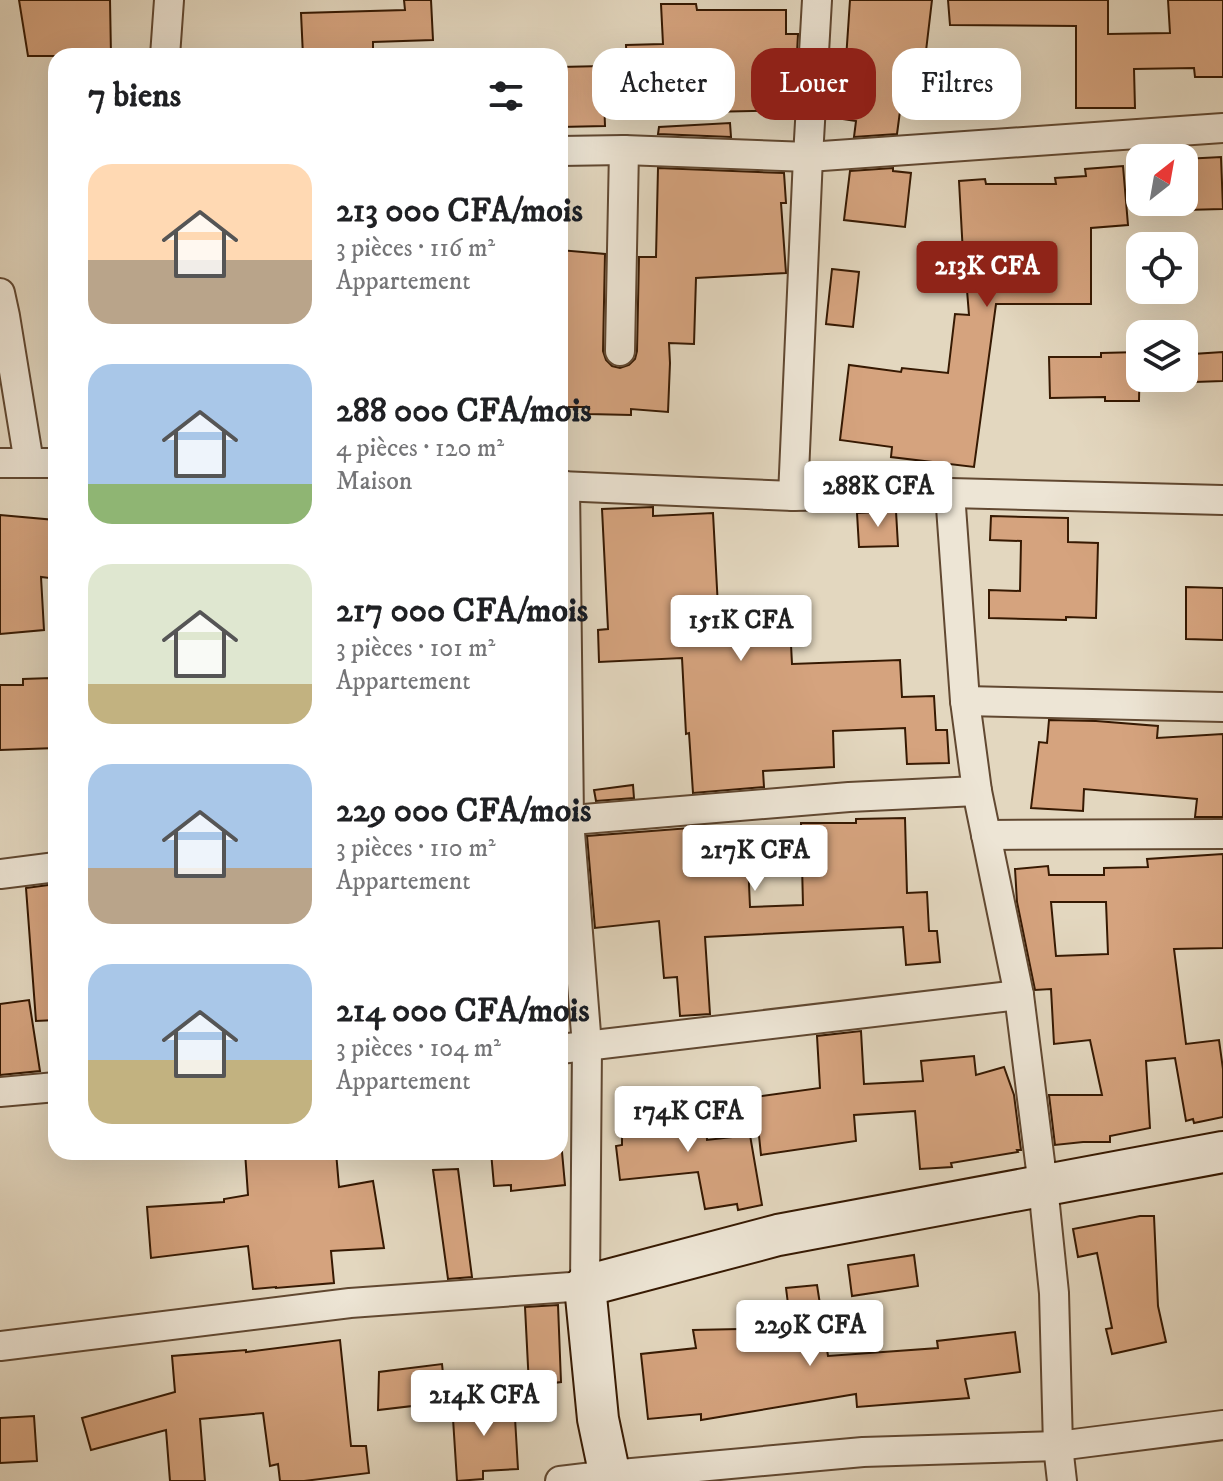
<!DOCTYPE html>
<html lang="fr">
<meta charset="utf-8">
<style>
body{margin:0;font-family:"IM FELL DW Pica",serif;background:#f2f2f2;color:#202124;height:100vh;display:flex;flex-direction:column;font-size:30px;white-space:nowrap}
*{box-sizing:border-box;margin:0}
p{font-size:26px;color:#757577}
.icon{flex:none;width:44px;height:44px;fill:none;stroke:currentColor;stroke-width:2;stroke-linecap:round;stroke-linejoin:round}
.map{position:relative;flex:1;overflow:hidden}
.sheet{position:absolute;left:48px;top:48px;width:520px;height:1112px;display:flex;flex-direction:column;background:#fff;border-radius:24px;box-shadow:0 8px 32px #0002}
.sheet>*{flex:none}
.hud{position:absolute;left:592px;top:48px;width:510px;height:72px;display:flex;gap:16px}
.needle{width:52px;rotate:31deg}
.buttons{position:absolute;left:1126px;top:144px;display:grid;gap:16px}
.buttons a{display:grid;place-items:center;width:72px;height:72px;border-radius:16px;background:#fff;box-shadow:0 8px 32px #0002;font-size:40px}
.price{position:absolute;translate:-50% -68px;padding:0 18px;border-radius:8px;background:#fff;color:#222;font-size:26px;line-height:52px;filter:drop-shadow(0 2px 4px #0008)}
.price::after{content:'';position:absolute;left:50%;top:48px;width:24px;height:18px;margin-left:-12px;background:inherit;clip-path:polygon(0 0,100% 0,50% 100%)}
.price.active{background:#8f2418;color:#fff}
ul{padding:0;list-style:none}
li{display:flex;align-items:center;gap:24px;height:200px;padding:0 40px}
li span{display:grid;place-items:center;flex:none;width:224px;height:160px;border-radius:24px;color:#555}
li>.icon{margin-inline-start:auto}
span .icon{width:96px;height:96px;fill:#fffc;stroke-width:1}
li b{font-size:34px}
h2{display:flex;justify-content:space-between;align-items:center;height:96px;padding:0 40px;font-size:34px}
.pill{padding:0 28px;border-radius:24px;background:#fff;box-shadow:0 8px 32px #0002;font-size:28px;line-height:72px}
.pill.active{background:#8f2418;color:#fff}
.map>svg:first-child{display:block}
.building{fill:#d5a37e;stroke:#361902;stroke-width:2;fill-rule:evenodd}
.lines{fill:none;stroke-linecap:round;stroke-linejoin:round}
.street-casing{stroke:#614831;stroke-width:32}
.secondary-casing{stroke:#361902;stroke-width:44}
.street{stroke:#ede5d5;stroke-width:28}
.secondary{stroke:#ede5d5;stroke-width:40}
</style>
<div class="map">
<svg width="1223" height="1481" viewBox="0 0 1223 1481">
<rect width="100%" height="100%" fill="#e3d7bf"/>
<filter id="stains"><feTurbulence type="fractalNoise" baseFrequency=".0025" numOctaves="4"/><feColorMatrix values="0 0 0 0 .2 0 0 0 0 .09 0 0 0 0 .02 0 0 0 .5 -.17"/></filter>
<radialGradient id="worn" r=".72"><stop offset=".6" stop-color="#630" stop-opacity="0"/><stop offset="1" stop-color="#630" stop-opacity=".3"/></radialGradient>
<g class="building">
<polygon points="19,0 110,0 111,56 28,56"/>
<polygon points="404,0 431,0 433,40 373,42 373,56 303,56 301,13 405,10"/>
<polygon points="850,0 932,0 924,68 906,66 897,134 854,137 856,121 842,119"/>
<polygon points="948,0 1108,0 1108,34 1170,33 1168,0 1223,0 1223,77 1195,77 1194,68 1134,69 1135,108 1076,108 1076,26 950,25"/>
<polygon points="661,4 696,4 697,10 786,10 786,34 798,34 794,110 707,112 705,68 627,70 626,45 663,44"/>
<polygon points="603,66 605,126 560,127 560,67"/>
<polygon points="730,123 731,137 658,134 659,127"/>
<polygon points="1221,157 1223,209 1185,210 1184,159"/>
<polygon points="1123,166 1128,225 1091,228 1091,304 996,304 974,467 891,457 892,447 840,440 849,365 901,372 902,368 948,373 955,314 969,315 964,253 963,254 959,181 985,179 986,184 1056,184 1055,178 1086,176 1085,169"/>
<polygon points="658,168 784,173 786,203 781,203 786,273 696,278 694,344 669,343 670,363 668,412 631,409 631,415 588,414 589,407 562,407 560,250 605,254 603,351 606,360 612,366 620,368 629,365 635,359 637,351 639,257 656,257"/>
<polygon points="893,168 893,171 911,173 905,227 844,220 850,171"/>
<polygon points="832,269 859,272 853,327 826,324"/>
<polygon points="1140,352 1139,401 1105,401 1105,397 1050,398 1049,357 1101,357 1101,353"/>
<polygon points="1223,352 1223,381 1195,382 1193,354"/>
<polygon points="653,507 653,516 713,513 719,626 790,625 792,664 900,660 902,697 934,696 936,730 947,730 949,763 907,764 905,728 833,731 834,767 763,771 764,787 693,793 689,733 686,734 682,658 599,662 598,630 608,629 602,509"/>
<polygon points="896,511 898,546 859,547 857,513"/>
<polygon points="0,515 55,520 49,578 41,577 44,630 0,634"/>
<polygon points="991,516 1068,518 1068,542 1098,543 1096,618 1066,617 1066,620 989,618 989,590 1020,591 1021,541 990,540"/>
<polygon points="1186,587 1223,588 1223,640 1186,639"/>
<polygon points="51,678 53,722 56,722 56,748 0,750 0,685 23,685 23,679"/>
<polygon points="1049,720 1096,721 1158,726 1157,738 1223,734 1223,817 1195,817 1197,799 1084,789 1083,811 1031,808 1039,742 1047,743"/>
<polygon points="633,785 634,798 596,801 594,790"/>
<polygon points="905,818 907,893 927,892 929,931 937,931 940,962 906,965 903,927 705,937 710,1014 680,1016 677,977 664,978 659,921 595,928 587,836 716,826 718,862 748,861 750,907 803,905 801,823 856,823 856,819"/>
<path d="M 1223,854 L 1223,948 L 1174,949 L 1186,1044 L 1219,1040 L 1223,1069 L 1223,1117 L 1194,1123 L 1193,1119 L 1186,1121 L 1175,1058 L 1146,1061 L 1150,1128 L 1110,1136 L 1110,1142 L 1083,1142 L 1055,1145 L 1049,1095 L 1102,1095 L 1090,1040 L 1054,1044 L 1051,989 L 1035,990 L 1017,902 L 1015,869 L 1048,866 L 1049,875 L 1104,875 L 1104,868 L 1148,867 L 1147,859 ZM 1051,902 L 1106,902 L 1108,954 L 1056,956 Z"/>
<polygon points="56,884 56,1020 36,1021 26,888"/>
<polygon points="29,1000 40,1071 0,1075 0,1004"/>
<polygon points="861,1031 864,1084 923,1081 921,1061 974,1056 976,1075 1004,1067 1014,1095 1021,1150 1017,1150 1018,1152 951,1163 952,1167 920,1169 915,1111 854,1115 856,1141 761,1155 755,1097 820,1088 817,1036"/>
<polygon points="705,1106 707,1140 750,1135 762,1205 738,1210 737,1204 705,1209 698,1172 620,1180 616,1146 622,1145 622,1109"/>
<polygon points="245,1152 336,1152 339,1187 373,1181 384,1248 331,1251 334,1283 276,1288 276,1287 253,1289 248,1246 151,1258 147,1207 224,1202 224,1199 248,1195"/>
<polygon points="491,1152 562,1152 565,1185 511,1191 511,1185 494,1186"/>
<polygon points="458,1169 472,1277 448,1279 433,1170"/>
<polygon points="1140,1216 1154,1216 1158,1306 1166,1342 1112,1354 1106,1329 1112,1328 1097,1253 1078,1257 1073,1229"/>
<polygon points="914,1255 918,1286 852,1296 848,1265"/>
<polygon points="817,1285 828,1356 938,1348 937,1341 1015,1332 1020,1372 965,1379 969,1398 857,1407 856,1394 701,1420 701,1414 648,1419 641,1354 696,1348 693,1330 791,1328 786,1288"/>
<polygon points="558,1305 561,1382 529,1386 525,1307"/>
<polygon points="340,1340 351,1446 366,1446 369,1473 304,1481 280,1481 278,1464 270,1466 263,1413 200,1419 205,1481 170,1481 166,1430 91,1450 82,1418 175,1392 172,1356 246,1350 246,1352"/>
<polygon points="442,1364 446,1402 378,1410 379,1372"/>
<polygon points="514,1401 518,1469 483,1471 483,1479 457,1481 452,1403"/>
<polygon points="34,1416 37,1461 0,1463 0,1418"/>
</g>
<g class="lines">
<defs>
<g id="street">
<polyline points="165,56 169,0"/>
<polyline points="560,151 624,150 808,157 1223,128"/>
<polyline points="0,293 5,316 29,463"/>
<polyline points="620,351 624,150"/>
<polyline points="0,463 56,463"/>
<polyline points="560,486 793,496 950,493 1223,500"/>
<polyline points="950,493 965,701 977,791 1019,995 1043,1186 1054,1293 1058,1446 1062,1481"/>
<polyline points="793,496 808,157 817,0"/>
<polyline points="965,701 1223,707"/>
<polyline points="560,821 849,797 977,791"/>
<polyline points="986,835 1223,834"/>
<polyline points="0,874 56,867"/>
<polyline points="560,1049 1019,995"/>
<polyline points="0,1092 56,1087"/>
<polyline points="0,1346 350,1303 585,1286 587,1046 569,820 565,486"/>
<polyline points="560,1481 610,1475 863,1452 1058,1446 1223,1425"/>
</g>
<polyline id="secondary" points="611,1481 598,1419 585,1286 778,1235 1223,1152"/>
</defs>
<use href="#street" class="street-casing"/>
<use href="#secondary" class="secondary-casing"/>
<use href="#street" class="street"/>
<use href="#secondary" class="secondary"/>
</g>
<rect width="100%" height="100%" filter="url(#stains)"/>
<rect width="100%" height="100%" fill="url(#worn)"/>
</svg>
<div class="buttons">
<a><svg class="needle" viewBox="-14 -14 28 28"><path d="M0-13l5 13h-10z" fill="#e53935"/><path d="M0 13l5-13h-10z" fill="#757577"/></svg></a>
<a><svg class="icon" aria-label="locate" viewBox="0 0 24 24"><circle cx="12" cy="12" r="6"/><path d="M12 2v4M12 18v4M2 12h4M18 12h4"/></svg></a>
<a><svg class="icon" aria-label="layers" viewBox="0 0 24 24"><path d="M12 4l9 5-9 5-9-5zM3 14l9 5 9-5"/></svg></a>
</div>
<b class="price active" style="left:987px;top:309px">213K CFA</b>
<b class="price" style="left:878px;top:529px">288K CFA</b>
<b class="price" style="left:741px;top:663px">151K CFA</b>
<b class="price" style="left:755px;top:893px">217K CFA</b>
<b class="price" style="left:688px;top:1154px">174K CFA</b>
<b class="price" style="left:810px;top:1368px">229K CFA</b>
<b class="price" style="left:484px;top:1438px">214K CFA</b>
<div class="hud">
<a class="pill">Acheter</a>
<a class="pill active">Louer</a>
<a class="pill">Filtres</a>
</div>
<section class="sheet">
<h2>7 biens<svg class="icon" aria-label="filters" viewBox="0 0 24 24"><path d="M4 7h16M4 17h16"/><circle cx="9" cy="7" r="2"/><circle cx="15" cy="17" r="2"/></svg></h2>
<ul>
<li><span style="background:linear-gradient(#ffd9b3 60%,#b9a48a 0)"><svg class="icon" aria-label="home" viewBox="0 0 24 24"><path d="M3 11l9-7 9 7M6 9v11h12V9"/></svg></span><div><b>213 000 CFA/mois</b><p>3 pièces · 116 m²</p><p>Appartement</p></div></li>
<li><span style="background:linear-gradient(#a9c7e8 75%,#8fb573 0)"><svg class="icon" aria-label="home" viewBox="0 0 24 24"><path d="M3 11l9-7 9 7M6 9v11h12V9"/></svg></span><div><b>288 000 CFA/mois</b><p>4 pièces · 120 m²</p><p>Maison</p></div></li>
<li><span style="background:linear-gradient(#dfe7d0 75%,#c2b280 0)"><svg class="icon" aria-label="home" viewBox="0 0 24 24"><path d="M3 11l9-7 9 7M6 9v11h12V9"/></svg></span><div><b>217 000 CFA/mois</b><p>3 pièces · 101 m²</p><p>Appartement</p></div></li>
<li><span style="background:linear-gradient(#a9c7e8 65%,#b9a48a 0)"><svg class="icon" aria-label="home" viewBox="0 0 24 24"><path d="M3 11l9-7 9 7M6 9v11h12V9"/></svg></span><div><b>229 000 CFA/mois</b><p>3 pièces · 110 m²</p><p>Appartement</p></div></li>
<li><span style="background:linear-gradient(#a9c7e8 60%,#c2b280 0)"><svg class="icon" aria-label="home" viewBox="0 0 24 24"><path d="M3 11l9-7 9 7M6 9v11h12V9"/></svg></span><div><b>214 000 CFA/mois</b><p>3 pièces · 104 m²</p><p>Appartement</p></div></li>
</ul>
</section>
</div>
